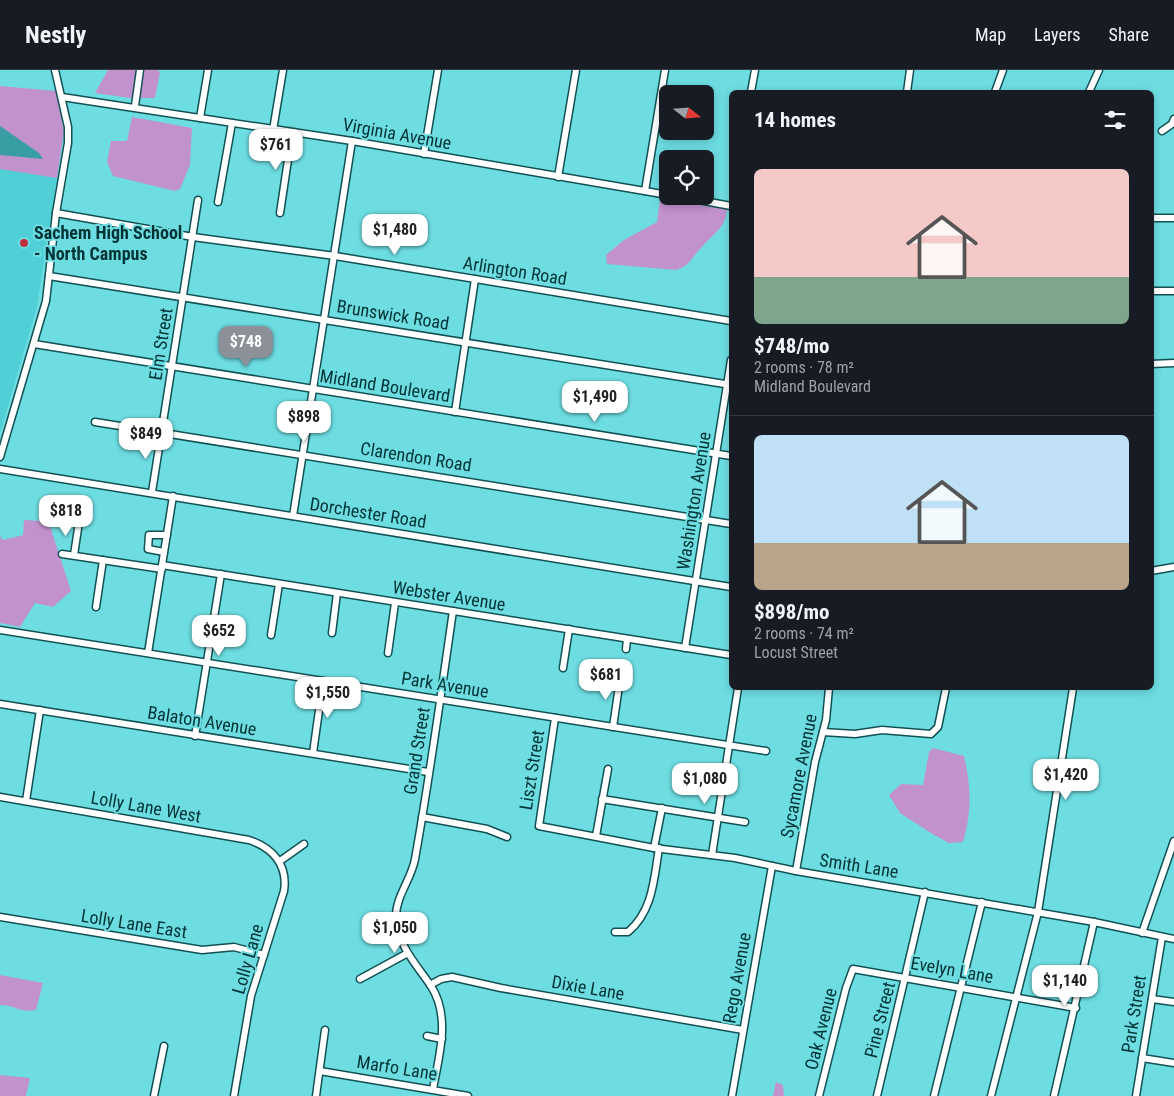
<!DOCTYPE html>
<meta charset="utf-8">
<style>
body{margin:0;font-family:"Roboto Condensed",sans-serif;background:#20242c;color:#f1f3f6;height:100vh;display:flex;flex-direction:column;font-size:19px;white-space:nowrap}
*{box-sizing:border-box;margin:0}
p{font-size:16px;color:#9ea1a6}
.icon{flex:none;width:28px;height:28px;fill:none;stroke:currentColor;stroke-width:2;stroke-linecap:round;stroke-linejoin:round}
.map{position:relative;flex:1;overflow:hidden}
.details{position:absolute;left:729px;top:20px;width:425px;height:600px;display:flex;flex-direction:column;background:#171b24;border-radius:8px;box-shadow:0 2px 8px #0003}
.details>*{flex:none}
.needle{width:32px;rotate:107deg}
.tools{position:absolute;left:659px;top:15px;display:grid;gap:10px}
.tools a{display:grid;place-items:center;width:55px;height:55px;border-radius:8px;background:#171b24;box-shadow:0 2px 8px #0003;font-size:25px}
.price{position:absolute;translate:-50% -42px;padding:0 11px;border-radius:10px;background:#fff;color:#222;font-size:16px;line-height:32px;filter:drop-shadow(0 1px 2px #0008)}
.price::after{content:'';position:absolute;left:50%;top:30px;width:15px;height:11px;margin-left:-8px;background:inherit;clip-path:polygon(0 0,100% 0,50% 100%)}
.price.on{background:#8c9099;color:#fff}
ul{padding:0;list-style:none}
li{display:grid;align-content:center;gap:10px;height:265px;padding:0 25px}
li+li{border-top:1px solid #363941}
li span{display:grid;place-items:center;height:155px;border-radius:8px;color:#555}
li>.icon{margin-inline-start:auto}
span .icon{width:90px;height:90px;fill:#fffc;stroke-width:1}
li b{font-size:21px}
h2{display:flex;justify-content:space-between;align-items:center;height:60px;padding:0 25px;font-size:21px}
header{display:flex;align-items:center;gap:30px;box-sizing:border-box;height:70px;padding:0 25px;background:#171b24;border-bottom:1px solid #363941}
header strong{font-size:24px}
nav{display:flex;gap:28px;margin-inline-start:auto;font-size:18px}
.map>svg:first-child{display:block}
.built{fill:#50d0d6}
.green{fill:#c292ce}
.water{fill:#389ea3}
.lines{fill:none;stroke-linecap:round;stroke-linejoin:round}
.minor-casing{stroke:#115154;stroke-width:9}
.minor{stroke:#fff;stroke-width:6}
.poi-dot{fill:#c13041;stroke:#6ddde2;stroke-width:2}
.labels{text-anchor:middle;stroke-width:4;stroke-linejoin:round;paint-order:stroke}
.street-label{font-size:18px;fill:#003335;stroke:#6ddde2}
.poi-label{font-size:18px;font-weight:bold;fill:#003335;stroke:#6ddde2;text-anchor:start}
</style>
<header>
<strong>Nestly</strong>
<nav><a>Map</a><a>Layers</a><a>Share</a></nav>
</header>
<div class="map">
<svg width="1174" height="1026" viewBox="0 0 1174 1026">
<rect width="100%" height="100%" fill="#6ddde2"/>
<polygon class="built" points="0,98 57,108 37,237 0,363"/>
<g class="green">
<polygon points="108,0 157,0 160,2 155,28 130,28 95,23"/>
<polygon points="0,16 56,21 64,62 57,108 0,99"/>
<polygon points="132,47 192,58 190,95 180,119 175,121 113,106 107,92 111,71 127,71"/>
<path d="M 660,129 L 727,139 C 726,158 713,164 702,177 C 692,187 690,196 676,200 L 607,194 L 606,185 L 624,170 L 657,152 Z"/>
<polygon points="24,450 42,451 49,453 71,521 53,537 35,533 20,557 0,553 0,466 3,470 23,465"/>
<path d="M 933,678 L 964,686 C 971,716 972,742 963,772 L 949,773 L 934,765 L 900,743 L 889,725 L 901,714 L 923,715 L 929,682 Z"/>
<path d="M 0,905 L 43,913 L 36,940 C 18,943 16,935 0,935 Z"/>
<polygon points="0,1005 30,1008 26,1026 0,1026"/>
<polygon points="776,1012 783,1015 784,1026 773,1026"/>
</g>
<polygon class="water" points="0,56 39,83 43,89 0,85"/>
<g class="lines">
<defs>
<g id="minor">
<polyline points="751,22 755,0"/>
<polyline points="907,22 910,0"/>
<polyline points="995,22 1003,0"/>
<polyline points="1089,22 1099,0"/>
<polyline points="62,27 352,71 668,125"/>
<polyline points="135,36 140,0"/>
<polyline points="200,48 208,0"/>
<polyline points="273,60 283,0"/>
<polyline points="1162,61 1172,54 1174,49"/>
<polyline points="424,84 438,0"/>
<polyline points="558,107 576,0"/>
<polyline points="645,121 665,0"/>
<polyline points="677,126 731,136"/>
<polyline points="218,132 232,53"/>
<polyline points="56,143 193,167 335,186 731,251"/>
<polyline points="280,143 292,63"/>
<polyline points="1151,148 1174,148"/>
<polyline points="49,206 731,315"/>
<polyline points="1151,221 1174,221"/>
<polyline points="34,274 731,386"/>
<polyline points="1151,294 1174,293"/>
<polyline points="455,342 475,209"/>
<polyline points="95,352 731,454"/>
<polyline points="0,387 46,231 56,143 68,73 68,57 55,0"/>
<polyline points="0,399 731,517"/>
<polyline points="152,422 198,130"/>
<polyline points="293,446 352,71"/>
<polyline points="164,482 148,479 149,465 167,465"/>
<polyline points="62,484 162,499"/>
<polyline points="74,485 79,452"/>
<polyline points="162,495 731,585"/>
<polyline points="1151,501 1174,497"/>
<polyline points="96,537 103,490"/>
<polyline points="0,560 766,681"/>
<polyline points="332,563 337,523"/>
<polyline points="271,565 279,514"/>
<polyline points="685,578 731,290"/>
<polyline points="626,579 627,569"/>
<polyline points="148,583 173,426"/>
<polyline points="388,583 395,533"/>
<polyline points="563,598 569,559"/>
<polyline points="0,634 428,702"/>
<polyline points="555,648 539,756 654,778 735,788 796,801 1094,852 1174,869"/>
<polyline points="613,657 620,609"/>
<polyline points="823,662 855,664 882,660 931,664 938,657 946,618"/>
<polyline points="195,666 221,504"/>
<polyline points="313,683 323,612"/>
<path d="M 0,727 L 249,770 C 273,778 288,795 284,821 L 251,926 L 234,1026"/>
<polyline points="602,729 745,752"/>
<polyline points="26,731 40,640"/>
<polyline points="422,747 487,759 507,767"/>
<polyline points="596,766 608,699"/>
<polyline points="654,778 662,738"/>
<polyline points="712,785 738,618"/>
<polyline points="280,791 304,774"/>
<polyline points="796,801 815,692 826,650 829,618"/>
<polyline points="0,847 202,880 234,877 264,885"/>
<path d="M 615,862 L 628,862 C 653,841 654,809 659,778"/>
<polyline points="1142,863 1174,771"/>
<polyline points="360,909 406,884"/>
<polyline points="430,915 441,909 452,907 501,918 743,960"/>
<polyline points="1152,929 1174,932"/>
<polyline points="427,966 442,969"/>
<polyline points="1142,988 1174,993"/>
<polyline points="320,1001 468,1026"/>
<path d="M 433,1019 C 439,986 451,947 431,916 C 416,894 397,875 396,846 C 396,826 412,808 415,789 C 430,706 441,623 453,541"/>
<polyline points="154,1026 164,976"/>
<polyline points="316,1026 325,960"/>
<polyline points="732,1026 772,796"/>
<polyline points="819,1026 846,918 853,899 1076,938"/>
<polyline points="877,1026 925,822"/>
<polyline points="934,1026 982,832"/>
<polyline points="991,1026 1038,842 1073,618"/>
<polyline points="1054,1026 1094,852"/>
<polyline points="1136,1026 1162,867"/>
</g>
</defs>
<use href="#minor" class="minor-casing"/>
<use href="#minor" class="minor"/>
</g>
<circle class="poi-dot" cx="24" cy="173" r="5"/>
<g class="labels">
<g class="street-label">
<text transform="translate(397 64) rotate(10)" y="6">Virginia Avenue</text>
<text transform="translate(515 201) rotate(9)" y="6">Arlington Road</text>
<text transform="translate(393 245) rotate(9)" y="6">Brunswick Road</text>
<text transform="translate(161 274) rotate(-81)" y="6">Elm Street</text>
<text transform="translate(385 316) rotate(9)" y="6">Midland Boulevard</text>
<text transform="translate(416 387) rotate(9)" y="6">Clarendon Road</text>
<text transform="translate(694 431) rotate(-81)" y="6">Washington Avenue</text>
<text transform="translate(368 443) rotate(9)" y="6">Dorchester Road</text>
<text transform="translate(449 526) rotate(9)" y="6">Webster Avenue</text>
<text transform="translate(445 615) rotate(9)" y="6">Park Avenue</text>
<text transform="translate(202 651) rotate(9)" y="6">Balaton Avenue</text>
<text transform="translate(417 681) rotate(-81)" y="6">Grand Street</text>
<text transform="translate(532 700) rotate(-81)" y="6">Liszt Street</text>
<text transform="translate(799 706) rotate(-79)" y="6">Sycamore Avenue</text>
<text transform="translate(146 737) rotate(10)" y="6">Lolly Lane West</text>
<text transform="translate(859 796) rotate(9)" y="6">Smith Lane</text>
<text transform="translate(134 854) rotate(9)" y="6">Lolly Lane East</text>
<text transform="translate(248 889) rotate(-74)" y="6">Lolly Lane</text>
<text transform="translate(952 900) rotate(10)" y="6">Evelyn Lane</text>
<text transform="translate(737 908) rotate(-80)" y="6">Rego Avenue</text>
<text transform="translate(588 918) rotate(10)" y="6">Dixie Lane</text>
<text transform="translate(1134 944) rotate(-81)" y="6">Park Street</text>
<text transform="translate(880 950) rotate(-76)" y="6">Pine Street</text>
<text transform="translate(821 959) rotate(-76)" y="6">Oak Avenue</text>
<text transform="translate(397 998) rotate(9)" y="6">Marfo Lane</text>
</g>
<g class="poi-label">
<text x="34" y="169">Sachem High School<tspan x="34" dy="21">- North Campus</tspan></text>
</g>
</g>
</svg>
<div class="tools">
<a><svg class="needle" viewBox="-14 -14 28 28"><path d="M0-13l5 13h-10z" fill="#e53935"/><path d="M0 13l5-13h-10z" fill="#9ea1a6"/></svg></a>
<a><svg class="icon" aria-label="locate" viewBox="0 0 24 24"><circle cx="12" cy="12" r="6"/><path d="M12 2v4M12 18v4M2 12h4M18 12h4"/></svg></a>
</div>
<b class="price" style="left:276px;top:101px">$761</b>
<b class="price" style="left:395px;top:186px">$1,480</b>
<b class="price on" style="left:246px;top:298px">$748</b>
<b class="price" style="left:595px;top:353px">$1,490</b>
<b class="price" style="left:304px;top:373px">$898</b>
<b class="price" style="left:146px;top:390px">$849</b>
<b class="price" style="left:66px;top:467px">$818</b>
<b class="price" style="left:219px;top:587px">$652</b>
<b class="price" style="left:606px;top:631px">$681</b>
<b class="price" style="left:328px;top:649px">$1,550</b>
<b class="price" style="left:1066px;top:731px">$1,420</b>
<b class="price" style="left:705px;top:735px">$1,080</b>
<b class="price" style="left:395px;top:884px">$1,050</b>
<b class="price" style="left:1065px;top:937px">$1,140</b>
<section class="details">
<h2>14 homes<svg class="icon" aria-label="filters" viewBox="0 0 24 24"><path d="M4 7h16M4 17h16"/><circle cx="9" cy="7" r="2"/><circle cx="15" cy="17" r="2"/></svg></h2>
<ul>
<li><span style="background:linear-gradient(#f6c9c9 70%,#7fa58c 0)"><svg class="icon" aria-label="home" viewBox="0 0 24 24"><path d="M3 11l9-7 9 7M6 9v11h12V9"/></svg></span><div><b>$748/mo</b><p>2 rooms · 78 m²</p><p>Midland Boulevard</p></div></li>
<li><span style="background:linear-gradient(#bfe0f5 70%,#b9a48a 0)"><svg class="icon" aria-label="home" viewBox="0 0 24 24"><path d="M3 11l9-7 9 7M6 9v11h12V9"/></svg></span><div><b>$898/mo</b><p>2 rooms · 74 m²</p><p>Locust Street</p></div></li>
</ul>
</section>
</div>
